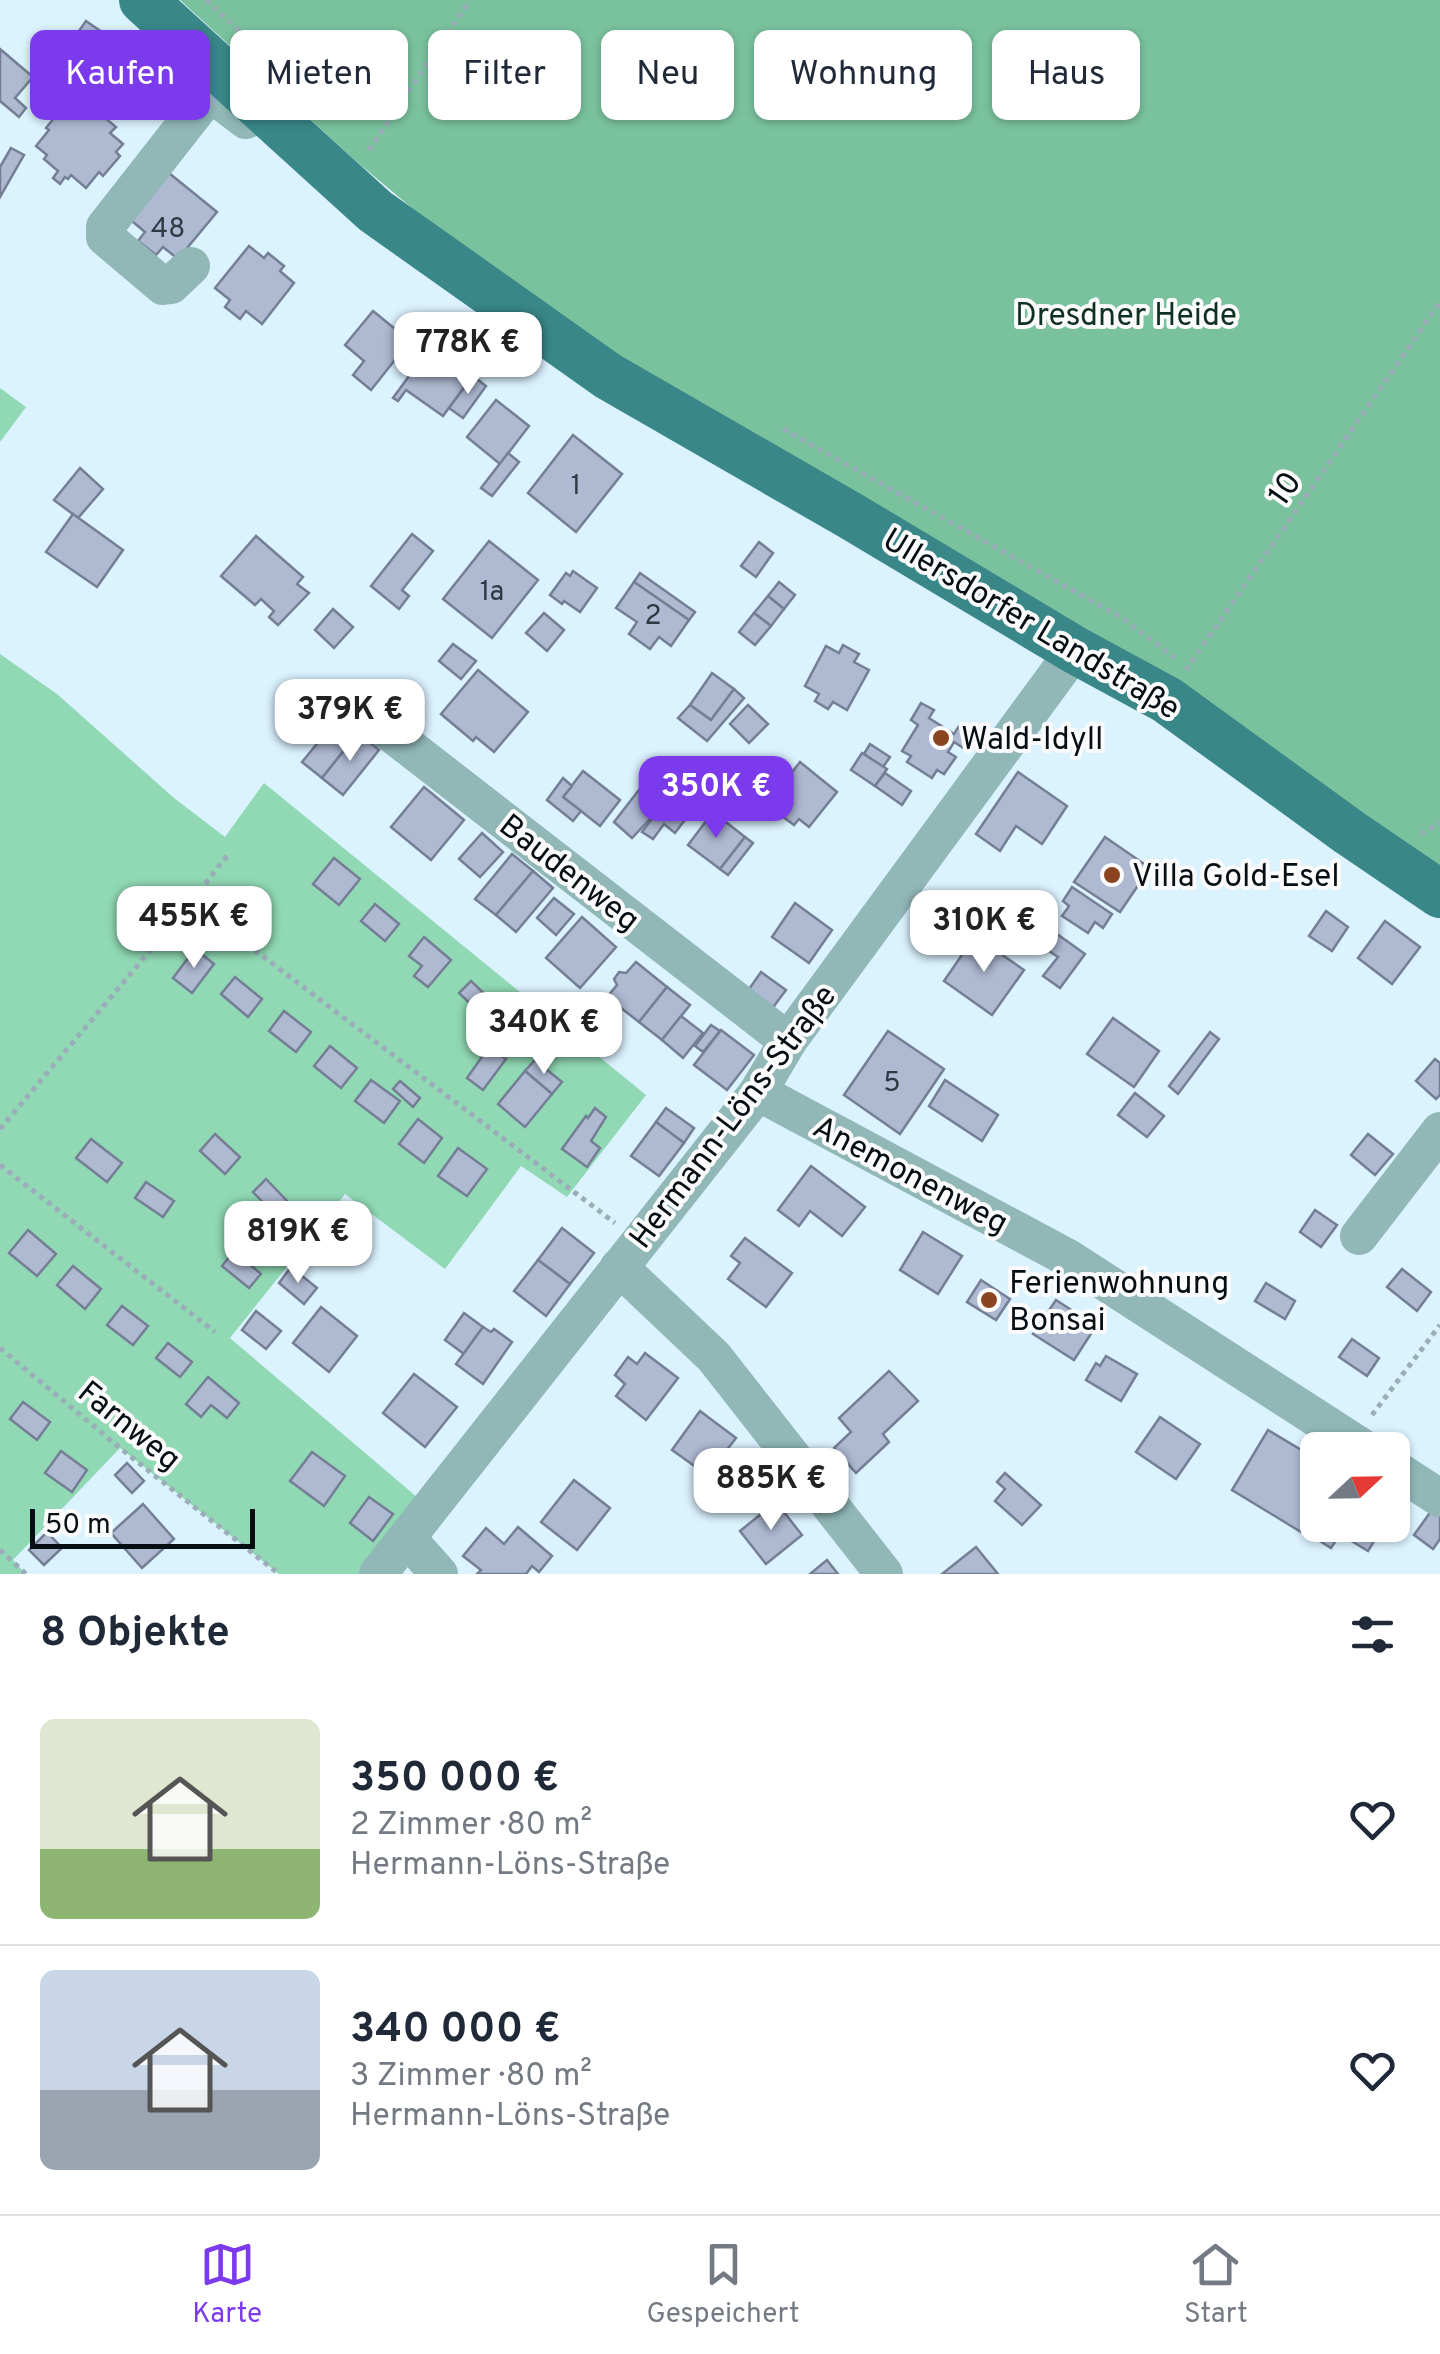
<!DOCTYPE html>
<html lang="de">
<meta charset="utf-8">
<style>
body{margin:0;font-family:Overpass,sans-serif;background:#f2f2f3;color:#1f2937;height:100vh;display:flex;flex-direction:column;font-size:38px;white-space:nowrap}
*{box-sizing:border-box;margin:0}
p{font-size:32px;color:#747a83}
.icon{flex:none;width:55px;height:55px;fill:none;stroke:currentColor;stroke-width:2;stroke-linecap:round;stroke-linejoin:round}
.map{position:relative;height:1574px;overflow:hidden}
.side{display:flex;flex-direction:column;background:#fff;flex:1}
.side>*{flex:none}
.guide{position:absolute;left:30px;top:30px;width:1380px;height:90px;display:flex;gap:20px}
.needle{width:65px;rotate:68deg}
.fabs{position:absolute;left:1300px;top:1432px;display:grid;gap:20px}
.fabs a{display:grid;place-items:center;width:110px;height:110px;border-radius:15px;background:#fff;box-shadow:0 2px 8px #0004;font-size:50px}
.scale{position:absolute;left:30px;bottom:25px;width:225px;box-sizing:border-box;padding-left:10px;border:5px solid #050e13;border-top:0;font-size:28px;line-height:35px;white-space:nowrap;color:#050e13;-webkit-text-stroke:8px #fbfbfb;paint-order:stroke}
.price{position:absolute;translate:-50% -85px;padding:0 22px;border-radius:20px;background:#fff;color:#222;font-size:32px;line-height:65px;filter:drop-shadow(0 2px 5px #0008)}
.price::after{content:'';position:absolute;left:50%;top:60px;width:30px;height:22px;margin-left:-15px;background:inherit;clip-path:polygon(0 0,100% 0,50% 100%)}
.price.on{background:#7c3aed;color:#fff}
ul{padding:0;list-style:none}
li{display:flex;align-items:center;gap:30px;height:250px;padding:0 40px}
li+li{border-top:2px solid #e0e1e3}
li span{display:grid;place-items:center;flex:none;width:280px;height:200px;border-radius:15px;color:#555}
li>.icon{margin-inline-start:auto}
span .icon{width:120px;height:120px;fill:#fffc;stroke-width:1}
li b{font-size:42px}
h2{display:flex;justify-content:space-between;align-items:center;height:120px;padding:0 40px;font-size:42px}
.chip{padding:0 35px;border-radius:15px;background:#fff;box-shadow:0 2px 8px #0004;font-size:35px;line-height:90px}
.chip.on{background:#7c3aed;color:#fff}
.menu{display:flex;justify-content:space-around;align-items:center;height:140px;border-top:2px solid #e0e1e3;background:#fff;font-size:28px;color:#747a83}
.menu a{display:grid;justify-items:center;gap:5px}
.menu .on{color:#7c3aed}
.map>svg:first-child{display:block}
.green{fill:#90d9b4}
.forest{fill:#7ac29e}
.building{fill:#aeb9d2;stroke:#747e95;stroke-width:2.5}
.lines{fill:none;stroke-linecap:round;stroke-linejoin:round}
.path{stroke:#9aadb8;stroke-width:5;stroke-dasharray:5 5;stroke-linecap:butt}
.minor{stroke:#91b7b7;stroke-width:38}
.major{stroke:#398788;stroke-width:48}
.poi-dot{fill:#8b4420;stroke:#fbfbfb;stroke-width:4}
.labels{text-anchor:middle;stroke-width:8;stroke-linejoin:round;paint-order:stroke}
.number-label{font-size:28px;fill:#2f3943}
.park-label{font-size:32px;fill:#0f3122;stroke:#fbfbfb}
.street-label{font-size:32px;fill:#050e13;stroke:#fbfbfb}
.poi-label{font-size:32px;fill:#050e13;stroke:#fbfbfb;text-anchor:start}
</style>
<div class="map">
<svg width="1440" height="1574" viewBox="0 0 1440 1574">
<rect width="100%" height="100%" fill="#dbf2ff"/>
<g class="green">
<polygon points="0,388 26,407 0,442"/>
<polygon points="0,654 57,694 174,798 225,837 264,783 646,1095 567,1197 521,1166 445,1269 345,1194 230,1338 431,1509 378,1574 279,1574 120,1448 13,1560 26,1574 0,1574"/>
</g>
<polygon class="forest" points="180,0 1440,0 1440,891 851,516 448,238 357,162"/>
<g class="building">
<polygon points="86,21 102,32 79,63 64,52"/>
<polygon points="0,49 33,77 15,98 26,108 19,117 0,101"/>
<polygon points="73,101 86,113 92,107 116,127 110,133 123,144 116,152 120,156 103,176 99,172 86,188 71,175 68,179 65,177 60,184 53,178 58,171 44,159 47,155 36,146 49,130 46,128 62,108 66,111"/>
<polygon points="11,148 24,155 0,197 0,167"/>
<polygon points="164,169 217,212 178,259 163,247 156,255 138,241 145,232 126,216"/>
<polygon points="249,246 264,258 268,253 284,266 280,271 294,283 262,324 246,311 240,319 225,307 230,300 215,288"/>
<polygon points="373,311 410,341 371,390 353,375 364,361 345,345"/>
<polygon points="426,353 467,383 443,416 406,390 398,401 393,398"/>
<polygon points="473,376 486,386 463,418 449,408"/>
<polygon points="496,400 529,426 500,464 467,437"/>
<polygon points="573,435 622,474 576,532 528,493"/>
<polygon points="508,453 519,462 492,496 481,488"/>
<polygon points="80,468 103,489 78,518 54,500"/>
<polygon points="73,514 123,550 97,587 46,552"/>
<polygon points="412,534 433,551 402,590 409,596 399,609 371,586"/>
<polygon points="256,536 303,577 297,584 309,593 278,625 269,617 274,611 261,599 255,605 221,576"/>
<polygon points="489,541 538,580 492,638 443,599"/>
<polygon points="759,542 773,553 756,577 741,566"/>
<polygon points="573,571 597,588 580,612 564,601 562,604 550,595 566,573 570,576"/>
<polygon points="640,573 695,612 689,620 634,582"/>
<polygon points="634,582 689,620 671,646 659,637 650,649 629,634 637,622 616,608"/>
<polygon points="779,582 795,595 784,609 768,596"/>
<polygon points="768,596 784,609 771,626 754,613"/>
<polygon points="333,609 353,627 334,648 315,630"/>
<polygon points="544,613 564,630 547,651 526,633"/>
<polygon points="754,613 771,626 755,645 739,632"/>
<polygon points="453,644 476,661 461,679 439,661"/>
<polygon points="843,645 859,654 854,662 869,670 847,710 833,702 828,709 815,701 819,694 805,686 826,646 839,653"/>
<polygon points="478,670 528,712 494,752 476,737 473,741 441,714"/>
<polygon points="712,673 734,689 711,720 690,705"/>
<polygon points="734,689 744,698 707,741 678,718 690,705 711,720"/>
<polygon points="921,703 934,710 929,718 954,734 959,726 974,735 965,749 954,742 948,752 956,757 944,774 937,770 932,778 907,762 911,756 902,751 918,725 911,720"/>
<polygon points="748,705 768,724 749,743 730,724"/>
<polygon points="339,717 358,733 322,778 302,762"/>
<polygon points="358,733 379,750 343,795 322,778"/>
<polygon points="870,744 890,757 883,767 864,754"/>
<polygon points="862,753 887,769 875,786 851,770"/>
<polygon points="800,762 837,792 809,827 799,819 794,825 775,811 780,804 772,798"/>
<polygon points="583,771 620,800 600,826 563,797"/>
<polygon points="688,772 709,788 675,833 664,824 653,839 642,832"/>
<polygon points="1018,772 1067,806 1042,844 1016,826 1000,851 976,834"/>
<polygon points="885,773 911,791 902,805 875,786"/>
<polygon points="563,778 572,786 563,797 581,811 573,821 547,800"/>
<polygon points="642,786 664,804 632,838 614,822"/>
<polygon points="424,787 464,820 431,860 391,827"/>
<polygon points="713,812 745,837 720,869 688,845"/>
<polygon points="482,833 503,852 480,877 459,859"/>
<polygon points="745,837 753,843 728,875 720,869"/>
<polygon points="1105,837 1150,868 1120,912 1074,882"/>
<polygon points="512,854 533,871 496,915 475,899"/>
<polygon points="334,858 360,879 339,905 313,884"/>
<polygon points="533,871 553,888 516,932 496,915"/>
<polygon points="1072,887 1112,914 1103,928 1095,922 1088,933 1062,916 1069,906 1063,901"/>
<polygon points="554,898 574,914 556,935 537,918"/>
<polygon points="795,903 832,930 809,963 772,937"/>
<polygon points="375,904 399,924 385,941 361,921"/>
<polygon points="1326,911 1348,927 1332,951 1309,936"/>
<polygon points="582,917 616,947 580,988 546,958"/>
<polygon points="1385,921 1420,947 1392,984 1358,958"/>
<polygon points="1057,934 1085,954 1060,988 1043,976 1058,957 1046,949"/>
<polygon points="975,936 1024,970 992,1015 944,981"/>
<polygon points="424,937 451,960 428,987 414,976 422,966 409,956"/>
<polygon points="195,949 214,964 192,993 173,978"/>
<polygon points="636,962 667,987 639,1022 607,997 617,985 614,979 619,972 626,973"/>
<polygon points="761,972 786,990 771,1010 747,992"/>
<polygon points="235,977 262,999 248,1017 221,994"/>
<polygon points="471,981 495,1004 483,1016 459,993"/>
<polygon points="667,987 690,1005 662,1040 639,1022"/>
<polygon points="284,1011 311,1032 296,1052 269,1031"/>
<polygon points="681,1016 703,1033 683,1058 662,1040"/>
<polygon points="1113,1018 1159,1051 1134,1087 1087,1054"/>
<polygon points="711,1025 720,1031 703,1052 695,1046"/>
<polygon points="721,1030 754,1055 727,1090 694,1065"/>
<polygon points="888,1031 944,1069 900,1134 844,1095"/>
<polygon points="1210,1032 1219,1039 1178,1094 1169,1086"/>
<polygon points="330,1046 357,1068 341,1088 314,1066"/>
<polygon points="489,1047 506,1059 483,1090 467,1078"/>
<polygon points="1435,1059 1440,1063 1440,1095 1436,1099 1416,1081"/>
<polygon points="535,1060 562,1082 552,1094 525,1071"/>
<polygon points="525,1071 552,1094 525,1127 498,1104"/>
<polygon points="371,1080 400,1101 384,1123 355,1101"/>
<polygon points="945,1080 998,1115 982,1141 929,1106"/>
<polygon points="400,1081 420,1098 413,1107 393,1089"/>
<polygon points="1135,1093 1164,1116 1147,1137 1118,1115"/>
<polygon points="595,1108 606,1117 591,1141 600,1148 587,1167 562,1149 586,1116 588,1118"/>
<polygon points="666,1108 694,1128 684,1143 656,1122"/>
<polygon points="418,1119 442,1138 424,1163 399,1144"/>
<polygon points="656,1122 684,1143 659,1176 631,1156"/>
<polygon points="215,1134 240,1157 225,1174 200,1151"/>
<polygon points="1368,1134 1393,1154 1375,1175 1351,1155"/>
<polygon points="91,1139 122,1163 107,1182 76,1158"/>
<polygon points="458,1148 487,1169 467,1196 438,1176"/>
<polygon points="811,1166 865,1207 842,1236 810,1211 799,1226 778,1210"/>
<polygon points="266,1179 289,1203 276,1216 253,1192"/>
<polygon points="146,1182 174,1201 163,1217 135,1198"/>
<polygon points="1315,1210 1337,1225 1321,1247 1300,1232"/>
<polygon points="562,1228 594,1253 570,1284 538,1260"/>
<polygon points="28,1230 56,1254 37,1276 9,1253"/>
<polygon points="923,1232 962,1256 938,1294 900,1270"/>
<polygon points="745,1238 792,1273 766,1307 728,1279 740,1263 731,1256"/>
<polygon points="234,1251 261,1274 249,1288 222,1266"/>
<polygon points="538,1260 570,1284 546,1316 514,1291"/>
<polygon points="73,1266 101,1289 85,1309 57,1285"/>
<polygon points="291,1267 317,1288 304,1304 279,1283"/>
<polygon points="1402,1269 1431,1292 1417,1311 1387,1287"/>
<polygon points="981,1280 1010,1299 996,1320 967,1302"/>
<polygon points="1266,1283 1295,1301 1285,1319 1255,1301"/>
<polygon points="1056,1300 1096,1326 1074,1360 1033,1334"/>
<polygon points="122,1306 148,1326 133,1345 107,1325"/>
<polygon points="321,1307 357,1336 329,1372 293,1343"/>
<polygon points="256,1311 281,1331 266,1349 242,1330"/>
<polygon points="464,1313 483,1327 464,1354 445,1340"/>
<polygon points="483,1327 491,1332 494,1329 512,1342 483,1384 456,1364"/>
<polygon points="1352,1339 1379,1358 1367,1376 1339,1357"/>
<polygon points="168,1343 192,1362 180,1377 156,1358"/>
<polygon points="645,1353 678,1378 646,1420 616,1396 625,1384 615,1375 628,1357 637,1364"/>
<polygon points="1106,1356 1137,1374 1121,1401 1086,1380 1096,1363 1100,1366"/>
<polygon points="889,1371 918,1401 883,1434 889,1442 856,1473 834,1448 851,1432 839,1418"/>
<polygon points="414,1374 457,1407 425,1447 383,1413"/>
<polygon points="208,1377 239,1403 227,1418 211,1405 201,1417 186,1404"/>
<polygon points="23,1402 50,1422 37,1440 10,1419"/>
<polygon points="700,1411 736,1438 726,1451 752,1470 735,1495 672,1450"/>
<polygon points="1160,1417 1200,1444 1176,1479 1136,1452"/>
<polygon points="1268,1430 1318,1460 1318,1504 1301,1532 1232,1490"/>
<polygon points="61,1451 87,1470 72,1492 45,1473"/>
<polygon points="312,1452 345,1476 324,1506 290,1481"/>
<polygon points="127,1463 144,1481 132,1493 115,1475"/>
<polygon points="1005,1473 1041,1505 1022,1525 995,1501 1005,1489 997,1482"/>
<polygon points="574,1480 610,1508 577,1550 541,1522"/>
<polygon points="369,1497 393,1514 373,1541 350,1523"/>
<polygon points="776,1502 802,1535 766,1564 740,1531"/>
<polygon points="143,1504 174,1539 142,1568 111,1533"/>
<polygon points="1434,1507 1440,1512 1440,1539 1433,1549 1414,1535"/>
<polygon points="1319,1525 1384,1525 1368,1551 1340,1534 1331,1548 1312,1536"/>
<polygon points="518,1527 552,1556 539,1572 532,1566 526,1574 477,1574 481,1570 463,1556 486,1528 504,1544"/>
<polygon points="47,1532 62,1548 44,1565 29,1550"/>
<polygon points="976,1547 998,1574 942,1574"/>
<polygon points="827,1560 838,1574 810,1574"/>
</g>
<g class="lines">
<g class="path">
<polyline points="206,0 249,40"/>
<polyline points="369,150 470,0"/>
<polyline points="783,429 1119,616 1175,658"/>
<polyline points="1186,670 1440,302"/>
<polyline points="1421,834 1440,823"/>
<polyline points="191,902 615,1223"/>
<polyline points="0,1129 191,902 230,852"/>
<polyline points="0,1165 215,1332"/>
<polyline points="0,1348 120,1448 279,1574"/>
<polyline points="1372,1415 1440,1325"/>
<polyline points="0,1550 26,1574"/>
</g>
<g class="minor">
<polyline points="191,266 171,285 163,286 105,237 105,227 206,98 217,98 246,120 255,112"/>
<polyline points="352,703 788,1041"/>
<polyline points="758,1092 1068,1258 1366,1450"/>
<polyline points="1359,1236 1440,1131"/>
<polyline points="619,1267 714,1357 884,1574"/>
<polyline points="1392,1467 1440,1498"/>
<polyline points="407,1538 439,1574"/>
<polyline points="378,1574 758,1092 788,1041 1075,650"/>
</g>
<polyline class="major" points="143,0 375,211 608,376 851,516 1075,650 1167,700 1349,832 1440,894"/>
</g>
<g class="poi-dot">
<circle cx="941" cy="738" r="10"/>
<circle cx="1112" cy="875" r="10"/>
<circle cx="989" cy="1300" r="10"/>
</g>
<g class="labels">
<g class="number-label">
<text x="168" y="237">48</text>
<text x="576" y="494">1</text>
<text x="492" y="600">1a</text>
<text x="653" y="624">2</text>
<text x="892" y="1091">5</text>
</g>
<g class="park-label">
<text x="1126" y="325">Dresdner Heide</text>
</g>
<g class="street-label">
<text transform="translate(1284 488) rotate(-55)" y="11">10</text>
<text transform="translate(1032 623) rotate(31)" y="11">Ullersdorfer Landstraße</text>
<text transform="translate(570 872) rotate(38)" y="11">Baudenweg</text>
<text transform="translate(732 1116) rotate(-53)" y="11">Hermann-Löns-Straße</text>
<text transform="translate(911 1174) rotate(28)" y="11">Anemonenweg</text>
<text transform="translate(130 1425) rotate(39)" y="11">Farnweg</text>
</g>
<g class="poi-label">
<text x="961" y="749">Wald-Idyll</text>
<text x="1132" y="886">Villa Gold-Esel</text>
<text x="1009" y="1293">Ferienwohnung<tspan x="1009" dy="37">Bonsai</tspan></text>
</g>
</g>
</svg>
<div class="fabs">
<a><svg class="needle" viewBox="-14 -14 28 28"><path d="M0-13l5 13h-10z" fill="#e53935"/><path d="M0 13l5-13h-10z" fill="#747a83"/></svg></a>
</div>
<div class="scale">50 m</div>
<b class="price" style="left:468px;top:397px">778K €</b>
<b class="price" style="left:350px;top:764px">379K €</b>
<b class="price on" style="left:716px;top:841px">350K €</b>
<b class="price" style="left:194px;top:971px">455K €</b>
<b class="price" style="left:984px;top:975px">310K €</b>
<b class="price" style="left:544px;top:1077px">340K €</b>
<b class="price" style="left:298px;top:1286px">819K €</b>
<b class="price" style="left:771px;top:1533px">885K €</b>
<div class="guide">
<a class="chip on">Kaufen</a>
<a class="chip">Mieten</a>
<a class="chip">Filter</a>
<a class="chip">Neu</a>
<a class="chip">Wohnung</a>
<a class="chip">Haus</a>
</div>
</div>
<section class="side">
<h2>8 Objekte<svg class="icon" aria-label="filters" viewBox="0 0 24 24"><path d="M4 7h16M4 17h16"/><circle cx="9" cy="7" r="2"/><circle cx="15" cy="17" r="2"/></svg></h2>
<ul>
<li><span style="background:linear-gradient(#dfe7d0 65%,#8fb573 0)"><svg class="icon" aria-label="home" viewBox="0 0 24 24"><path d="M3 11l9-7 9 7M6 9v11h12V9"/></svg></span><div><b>350 000 €</b><p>2 Zimmer · 80 m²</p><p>Hermann-Löns-Straße</p></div><svg class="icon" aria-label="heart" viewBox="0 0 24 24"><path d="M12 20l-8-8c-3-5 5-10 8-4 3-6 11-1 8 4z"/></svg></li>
<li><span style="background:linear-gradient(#c9d6e8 60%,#9aa5b1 0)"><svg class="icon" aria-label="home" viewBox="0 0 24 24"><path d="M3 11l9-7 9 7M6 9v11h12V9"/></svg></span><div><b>340 000 €</b><p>3 Zimmer · 80 m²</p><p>Hermann-Löns-Straße</p></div><svg class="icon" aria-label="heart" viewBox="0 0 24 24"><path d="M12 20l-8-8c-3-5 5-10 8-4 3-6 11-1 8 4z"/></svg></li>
</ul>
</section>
<nav class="menu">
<a class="on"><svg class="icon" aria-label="map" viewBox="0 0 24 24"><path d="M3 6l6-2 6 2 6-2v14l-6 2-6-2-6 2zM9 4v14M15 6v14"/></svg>Karte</a>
<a><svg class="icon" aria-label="saved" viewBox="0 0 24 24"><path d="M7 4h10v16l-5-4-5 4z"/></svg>Gespeichert</a>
<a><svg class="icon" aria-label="home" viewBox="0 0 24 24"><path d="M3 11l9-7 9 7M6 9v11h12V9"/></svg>Start</a>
</nav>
